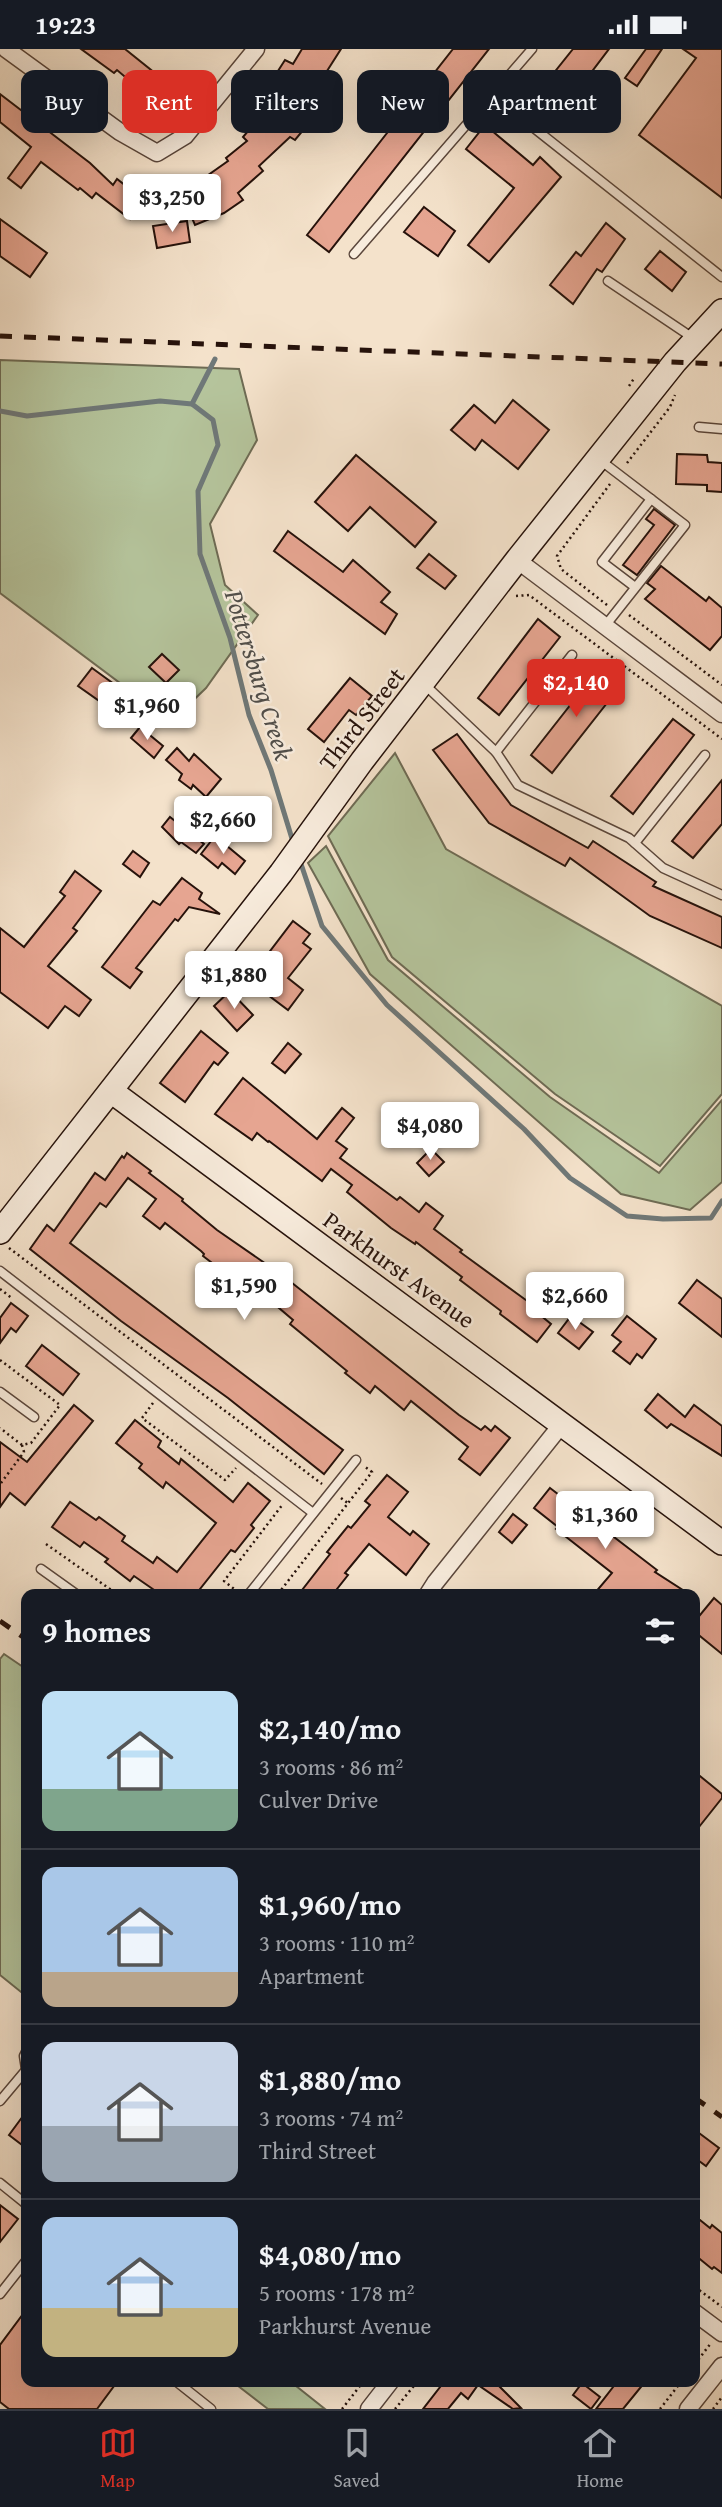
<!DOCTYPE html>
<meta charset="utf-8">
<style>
body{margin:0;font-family:"Gentium Book Plus",serif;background:#20242c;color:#f1f3f6;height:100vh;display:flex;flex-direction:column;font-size:26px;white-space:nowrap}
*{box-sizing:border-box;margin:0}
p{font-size:23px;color:#9ea1a6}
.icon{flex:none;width:38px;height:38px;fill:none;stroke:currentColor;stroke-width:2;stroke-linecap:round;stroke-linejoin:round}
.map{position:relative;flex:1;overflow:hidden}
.details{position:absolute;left:21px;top:1540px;width:679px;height:798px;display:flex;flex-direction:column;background:#171b24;border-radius:14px;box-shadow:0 7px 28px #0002}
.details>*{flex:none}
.hud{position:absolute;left:21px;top:21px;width:681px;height:63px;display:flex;gap:14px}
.price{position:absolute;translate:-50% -60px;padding:0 16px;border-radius:7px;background:#fff;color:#222;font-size:23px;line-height:46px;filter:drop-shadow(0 2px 4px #0008)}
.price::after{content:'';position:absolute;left:50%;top:42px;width:21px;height:16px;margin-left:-10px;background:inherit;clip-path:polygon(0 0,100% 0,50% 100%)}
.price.current{background:#d93025;color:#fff}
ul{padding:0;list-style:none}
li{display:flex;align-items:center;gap:21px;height:175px;padding:0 21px}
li+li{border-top:2px solid #363941}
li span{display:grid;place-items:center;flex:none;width:196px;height:140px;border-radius:14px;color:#555}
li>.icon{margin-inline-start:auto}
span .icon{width:84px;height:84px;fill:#fffc;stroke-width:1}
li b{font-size:30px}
h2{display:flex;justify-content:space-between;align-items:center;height:84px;padding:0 21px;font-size:30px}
.pill{padding:0 24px;border-radius:14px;background:#171b24;box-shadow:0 7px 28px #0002;font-size:24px;line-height:63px}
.pill.current{background:#d93025;color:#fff}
.status{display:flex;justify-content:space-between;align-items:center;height:49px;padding:0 35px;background:#171b24;direction:ltr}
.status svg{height:19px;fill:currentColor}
.tab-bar{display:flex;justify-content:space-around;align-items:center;height:98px;border-top:2px solid #363941;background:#171b24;font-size:19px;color:#9ea1a6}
.tab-bar a{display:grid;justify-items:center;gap:4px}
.tab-bar .current{color:#d93025}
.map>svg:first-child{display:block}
.green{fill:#b5c49c;stroke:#6e6b54;stroke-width:2}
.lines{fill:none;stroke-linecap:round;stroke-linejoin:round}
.stream{stroke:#6f7878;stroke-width:5}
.building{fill:#e6a591;stroke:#26120b;stroke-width:2}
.lane-casing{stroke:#5a463b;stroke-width:11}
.street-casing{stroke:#5a463b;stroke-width:19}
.secondary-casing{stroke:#26120b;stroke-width:26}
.path{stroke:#26120b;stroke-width:2.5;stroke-dasharray:2 3.5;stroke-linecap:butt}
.lane{stroke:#f8ecdd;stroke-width:8}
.street{stroke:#f8ecdd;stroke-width:16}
.secondary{stroke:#f8ecdd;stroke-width:23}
.rail{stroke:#26120b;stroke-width:5;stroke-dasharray:12 12;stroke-linecap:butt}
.labels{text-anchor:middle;stroke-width:5;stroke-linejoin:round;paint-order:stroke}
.street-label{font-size:24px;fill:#26120b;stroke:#f8ecdd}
.water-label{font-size:26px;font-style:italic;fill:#504e4a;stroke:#f8ecdd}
</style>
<div class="status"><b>19:23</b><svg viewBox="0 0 49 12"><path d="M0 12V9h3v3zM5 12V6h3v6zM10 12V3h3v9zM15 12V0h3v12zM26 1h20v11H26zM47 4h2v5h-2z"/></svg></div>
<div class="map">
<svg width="722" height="2360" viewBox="0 0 722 2360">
<rect width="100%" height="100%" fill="#f4e2cb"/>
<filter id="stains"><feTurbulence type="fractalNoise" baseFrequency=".00286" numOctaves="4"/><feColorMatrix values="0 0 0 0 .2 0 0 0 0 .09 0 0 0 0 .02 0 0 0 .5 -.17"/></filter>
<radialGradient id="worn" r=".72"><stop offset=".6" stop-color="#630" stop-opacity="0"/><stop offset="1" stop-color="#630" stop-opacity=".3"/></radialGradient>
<g class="green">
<polygon points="0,311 239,320 257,391 210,475 225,536 258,566 206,639 181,663 136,646 0,544"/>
<polygon points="395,704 446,800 722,957 722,1045 660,1117 555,1045 392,908 328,787"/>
<polygon points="326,797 388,911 550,1048 659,1124 722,1051 722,1133 690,1161 621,1145 370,925 308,814"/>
<polygon points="4,1605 26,1620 26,1947 0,1926 0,1610"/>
<polygon points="233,2333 291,2333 325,2360 268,2360"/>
</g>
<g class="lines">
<g class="stream">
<polyline points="192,355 215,310"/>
<polyline points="0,362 27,367 160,352 192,355 213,371 218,396 198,442 200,505 230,589 249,666 271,721 293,793"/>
<polyline points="299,809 322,877 387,956 524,1080 570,1129 627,1167 663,1170 711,1169 722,1152"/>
</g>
</g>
<g class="building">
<polygon points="81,0 125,0 176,41 162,59 117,21 114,24"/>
<polygon points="302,0 341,0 320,33 320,37 327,42 307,72 309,74 295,91 290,88 259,117 263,122 238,144 243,151 224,164 195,176 183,148 210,137 204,129 228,112 226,109 247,92 243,88 286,37 277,31 280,27 276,25 285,11 293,15"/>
<polygon points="453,0 489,0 329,203 307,186"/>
<polygon points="573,0 609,0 549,79 525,60"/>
<polygon points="646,0 662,0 637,37 625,29"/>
<polygon points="683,0 722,0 722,149 639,86 696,9"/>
<polygon points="0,45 90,114 113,136 117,130 144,151 130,170 96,144 92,149 80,139 78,141 41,113 21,139 8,129 31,98 0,73"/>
<polygon points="485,76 533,116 540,108 561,128 489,213 468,196 514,139 466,100"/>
<polygon points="424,158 455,182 438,207 404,183"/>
<polygon points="0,170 47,204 30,228 0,207"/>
<polygon points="187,172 190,193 157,199 153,177"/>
<polygon points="606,174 625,190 602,223 597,220 573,255 550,236 576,203 581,207"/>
<polygon points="660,202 686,223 672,242 645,220"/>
<polygon points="513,351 549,381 518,420 482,391 475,401 451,381 474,356 495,374"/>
<polygon points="677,405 707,406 708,413 722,414 722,443 707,442 707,436 676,435"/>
<polygon points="356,406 436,473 415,498 370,458 348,482 315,453"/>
<polygon points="654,460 675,476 637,526 623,516 654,476 646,470"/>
<polygon points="288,482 343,523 353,511 390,543 381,553 397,565 385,585 274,502"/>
<polygon points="429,505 456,527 445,540 417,519"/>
<polygon points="661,517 706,552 709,548 722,559 722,587 710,601 645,550 655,540 647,534"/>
<polygon points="538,570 560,588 499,666 478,649"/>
<polygon points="162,605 179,621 166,634 149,618"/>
<polygon points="601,617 622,635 552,724 531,706"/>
<polygon points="92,619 118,638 105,656 78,637"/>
<polygon points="350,629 372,647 356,666 349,661 324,693 308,680"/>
<polygon points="673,670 694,686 633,765 611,747"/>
<polygon points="140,678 163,697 154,709 131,689"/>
<polygon points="457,685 511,756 588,799 593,792 656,833 653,837 722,868 722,899 650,867 570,809 565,817 489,774 433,701"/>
<polygon points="177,699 189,712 194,705 221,730 206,748 193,736 191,740 179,731 182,725 166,711"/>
<polygon points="722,731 722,775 693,809 672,792"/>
<polygon points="170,768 204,795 196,804 181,793 179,795 162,778"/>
<polygon points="215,787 245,812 235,825 222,814 218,819 201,805"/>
<polygon points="133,802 149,814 140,828 123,815"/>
<polygon points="75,822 101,842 73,879 77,882 48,917 91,951 79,967 65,957 48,979 0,943 0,879 24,898 65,847 60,843"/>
<polygon points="182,829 202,844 199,850 220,865 189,858 178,872 175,870 136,919 142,923 130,939 102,918 153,852 160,856"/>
<polygon points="293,872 310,885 303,894 311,900 288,929 303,941 288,961 248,931"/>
<polygon points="230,942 253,966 237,982 214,957"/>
<polygon points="201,982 228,1004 218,1016 214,1013 185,1053 160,1034"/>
<polygon points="288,994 301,1005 285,1024 272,1014"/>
<polygon points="243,1029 317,1090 342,1059 354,1069 336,1092 347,1100 340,1109 397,1151 400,1148 419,1163 426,1154 443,1167 434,1180 462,1201 460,1203 530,1254 528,1256 551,1275 537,1293 500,1265 501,1262 460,1231 462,1228 416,1193 415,1195 391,1179 347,1143 352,1136 331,1120 322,1132 269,1092 268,1093 257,1084 252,1091 215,1065"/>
<polygon points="431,1100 444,1113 429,1127 417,1114"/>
<polygon points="127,1104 151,1122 149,1124 183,1150 182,1152 217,1181 282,1226 459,1366 481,1381 485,1377 491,1382 495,1377 510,1389 480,1426 459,1410 468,1398 411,1352 404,1361 375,1337 370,1344 345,1324 347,1322 290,1275 293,1271 266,1248 260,1256 244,1243 246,1240 203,1207 204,1205 201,1202 165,1174 160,1180 143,1167 156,1150 128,1129 106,1158 100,1154 70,1194 343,1401 324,1425 228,1349 121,1272 30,1200 47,1176 54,1182 95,1124 105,1131 122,1107 124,1109"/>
<polygon points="697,1231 722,1250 722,1288 679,1254"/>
<polygon points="11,1254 28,1267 16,1283 11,1279 0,1294 0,1269"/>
<polygon points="571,1267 593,1283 579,1300 558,1284"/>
<polygon points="627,1267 656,1290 642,1309 637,1305 630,1315 613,1302 621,1293 612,1286"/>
<polygon points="42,1296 79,1325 63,1346 26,1317"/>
<polygon points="658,1345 685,1368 694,1356 722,1377 722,1407 671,1375 667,1379 645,1361"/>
<polygon points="74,1356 93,1372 25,1456 10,1444 0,1458 0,1393 27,1413"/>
<polygon points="135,1371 161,1392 158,1398 179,1415 181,1410 233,1453 248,1434 270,1452 251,1476 254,1479 235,1503 231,1501 196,1545 160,1545 134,1527 130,1532 105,1513 108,1510 84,1493 80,1498 52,1478 70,1453 96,1471 99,1468 125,1487 122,1492 153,1514 157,1508 177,1523 216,1474 166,1433 163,1439 139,1419 142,1415 116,1394"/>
<polygon points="387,1426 408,1443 388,1468 410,1486 413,1482 429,1495 406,1526 369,1495 345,1524 348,1526 333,1545 299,1545 330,1505 327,1503 348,1477 351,1479 370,1456 365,1452"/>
<polygon points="550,1439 657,1521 655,1523 689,1545 594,1545 612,1524 556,1480 558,1478 534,1459"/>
<polygon points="513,1465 527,1476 512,1494 499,1483"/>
<polygon points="714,1549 722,1556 722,1605 695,1583 695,1572"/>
<polygon points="695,1723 722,1745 722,1749 695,1783"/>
<polygon points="26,2063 26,2099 9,2086"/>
<polygon points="695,2081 719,2099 706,2117 695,2109"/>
<polygon points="0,2156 18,2170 0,2193"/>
<polygon points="695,2167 710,2179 712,2176 722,2184 722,2224 714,2218 712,2220 695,2206"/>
<polygon points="26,2261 26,2333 117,2333 97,2360 9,2360 0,2353 0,2296"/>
<polygon points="444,2333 495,2333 521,2359 513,2360 478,2336 468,2350 461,2344 448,2360 423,2360"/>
<polygon points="617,2333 645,2333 623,2360 596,2360"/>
<polygon points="582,2334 600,2348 591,2360 573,2346"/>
</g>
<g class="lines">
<defs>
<g id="lane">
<polyline points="491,45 722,228"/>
<polyline points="354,205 532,0"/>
<polyline points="608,232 693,289"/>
<polyline points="699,378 722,380"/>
<polyline points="600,411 685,476 605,577"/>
<polyline points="635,538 602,513 651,450"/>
<polyline points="424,635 496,703 518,736 629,789 663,819 722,846"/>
<polyline points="496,703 572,606"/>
<polyline points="635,794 705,706"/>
<polyline points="0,1222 313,1464"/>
<polyline points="0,1343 34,1368"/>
<polyline points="41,1520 76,1545"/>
<polyline points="249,1545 356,1411"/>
<polyline points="26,2020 24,2007 26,2003"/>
<polyline points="0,2052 26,2021"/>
<polyline points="0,2134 26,2155"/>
<polyline points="0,2245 26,2212"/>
<polyline points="177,2333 211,2360"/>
</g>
<g id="street">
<polyline points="6,0 120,83 157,104 185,87 256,0"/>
<polyline points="517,511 722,665"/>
<polyline points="428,1545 435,1534 562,1375"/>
<polyline points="695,2264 722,2284"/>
<polyline points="369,2360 390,2333"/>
<polyline points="688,2360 722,2317"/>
</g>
<g id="secondary">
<polyline points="111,1042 722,1494"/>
<polyline points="0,1183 281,824 362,712 517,511 675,313 722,262"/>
</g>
</defs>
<use href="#lane" class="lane-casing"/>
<use href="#street" class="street-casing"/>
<use href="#secondary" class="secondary-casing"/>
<g class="path">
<polyline points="629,337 635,328"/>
<polyline points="627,414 670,358 675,346"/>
<polyline points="516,547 529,546 722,690"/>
<polyline points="607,556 561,520 557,507 610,435"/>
<polyline points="629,566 722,636"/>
<polyline points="9,1199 322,1435"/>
<polyline points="0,1240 13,1250"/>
<polyline points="0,1311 60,1356 31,1394 22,1396 0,1379"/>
<polyline points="153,1354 142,1369 225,1431 236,1419"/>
<polyline points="1,1434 24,1403 22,1396"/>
<polyline points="341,1449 349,1455"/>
<polyline points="46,1495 117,1545"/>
<polyline points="238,1543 224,1532 283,1455"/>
<polyline points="278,1545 372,1423 364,1417"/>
<polyline points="695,2238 722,2258"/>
<polyline points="695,2315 711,2294"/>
<polyline points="342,2360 363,2333"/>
<polyline points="395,2360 417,2333"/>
<polyline points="660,2360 681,2333"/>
<polyline points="713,2360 722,2348"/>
</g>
<use href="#lane" class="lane"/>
<use href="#street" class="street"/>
<use href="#secondary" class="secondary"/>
<g class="rail">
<polyline points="0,287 722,315"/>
<polyline points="0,1572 26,1590"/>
<polyline points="695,2049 722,2068"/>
</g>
</g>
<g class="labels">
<g class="street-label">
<text transform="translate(362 670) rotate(-52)" y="8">Third Street</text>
<text transform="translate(399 1221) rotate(36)" y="8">Parkhurst Avenue</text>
</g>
<g class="water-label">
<text transform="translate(259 626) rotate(73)" y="9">Pottersburg Creek</text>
</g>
</g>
<rect width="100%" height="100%" filter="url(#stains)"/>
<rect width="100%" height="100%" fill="url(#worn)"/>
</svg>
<b class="price" style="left:172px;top:185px">$3,250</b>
<b class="price current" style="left:576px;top:670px">$2,140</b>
<b class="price" style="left:147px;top:693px">$1,960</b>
<b class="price" style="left:223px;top:807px">$2,660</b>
<b class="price" style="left:234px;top:962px">$1,880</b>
<b class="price" style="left:430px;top:1113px">$4,080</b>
<b class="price" style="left:244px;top:1273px">$1,590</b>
<b class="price" style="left:575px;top:1283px">$2,660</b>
<b class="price" style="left:605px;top:1502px">$1,360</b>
<div class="hud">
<a class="pill">Buy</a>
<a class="pill current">Rent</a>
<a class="pill">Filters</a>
<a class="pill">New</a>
<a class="pill">Apartment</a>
</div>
<section class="details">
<h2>9 homes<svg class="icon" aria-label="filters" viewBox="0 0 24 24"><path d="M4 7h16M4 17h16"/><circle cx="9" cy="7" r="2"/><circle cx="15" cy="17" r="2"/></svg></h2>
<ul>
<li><span style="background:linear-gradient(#bfe0f5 70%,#7fa58c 0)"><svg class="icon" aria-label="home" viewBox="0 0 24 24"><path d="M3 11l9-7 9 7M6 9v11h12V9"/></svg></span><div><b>$2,140/mo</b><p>3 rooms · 86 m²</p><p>Culver Drive</p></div></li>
<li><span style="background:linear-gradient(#a9c7e8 75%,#b9a48a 0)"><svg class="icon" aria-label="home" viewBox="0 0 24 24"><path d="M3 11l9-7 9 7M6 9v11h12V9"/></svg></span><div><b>$1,960/mo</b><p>3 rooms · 110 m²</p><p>Apartment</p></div></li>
<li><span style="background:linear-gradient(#c9d6e8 60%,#9aa5b1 0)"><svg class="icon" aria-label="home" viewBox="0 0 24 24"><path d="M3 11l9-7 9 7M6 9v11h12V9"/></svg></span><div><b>$1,880/mo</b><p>3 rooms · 74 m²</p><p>Third Street</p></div></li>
<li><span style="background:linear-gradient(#a9c7e8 65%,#c2b280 0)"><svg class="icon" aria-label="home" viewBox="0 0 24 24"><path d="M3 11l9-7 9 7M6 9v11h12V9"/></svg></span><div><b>$4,080/mo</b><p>5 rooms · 178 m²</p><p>Parkhurst Avenue</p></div></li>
</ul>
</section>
</div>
<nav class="tab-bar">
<a class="current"><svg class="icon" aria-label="map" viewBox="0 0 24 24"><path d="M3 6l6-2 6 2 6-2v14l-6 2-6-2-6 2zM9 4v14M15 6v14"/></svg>Map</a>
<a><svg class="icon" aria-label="saved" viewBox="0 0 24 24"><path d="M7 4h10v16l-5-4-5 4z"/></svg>Saved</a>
<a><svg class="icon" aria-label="home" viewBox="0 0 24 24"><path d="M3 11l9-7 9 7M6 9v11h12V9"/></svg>Home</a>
</nav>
